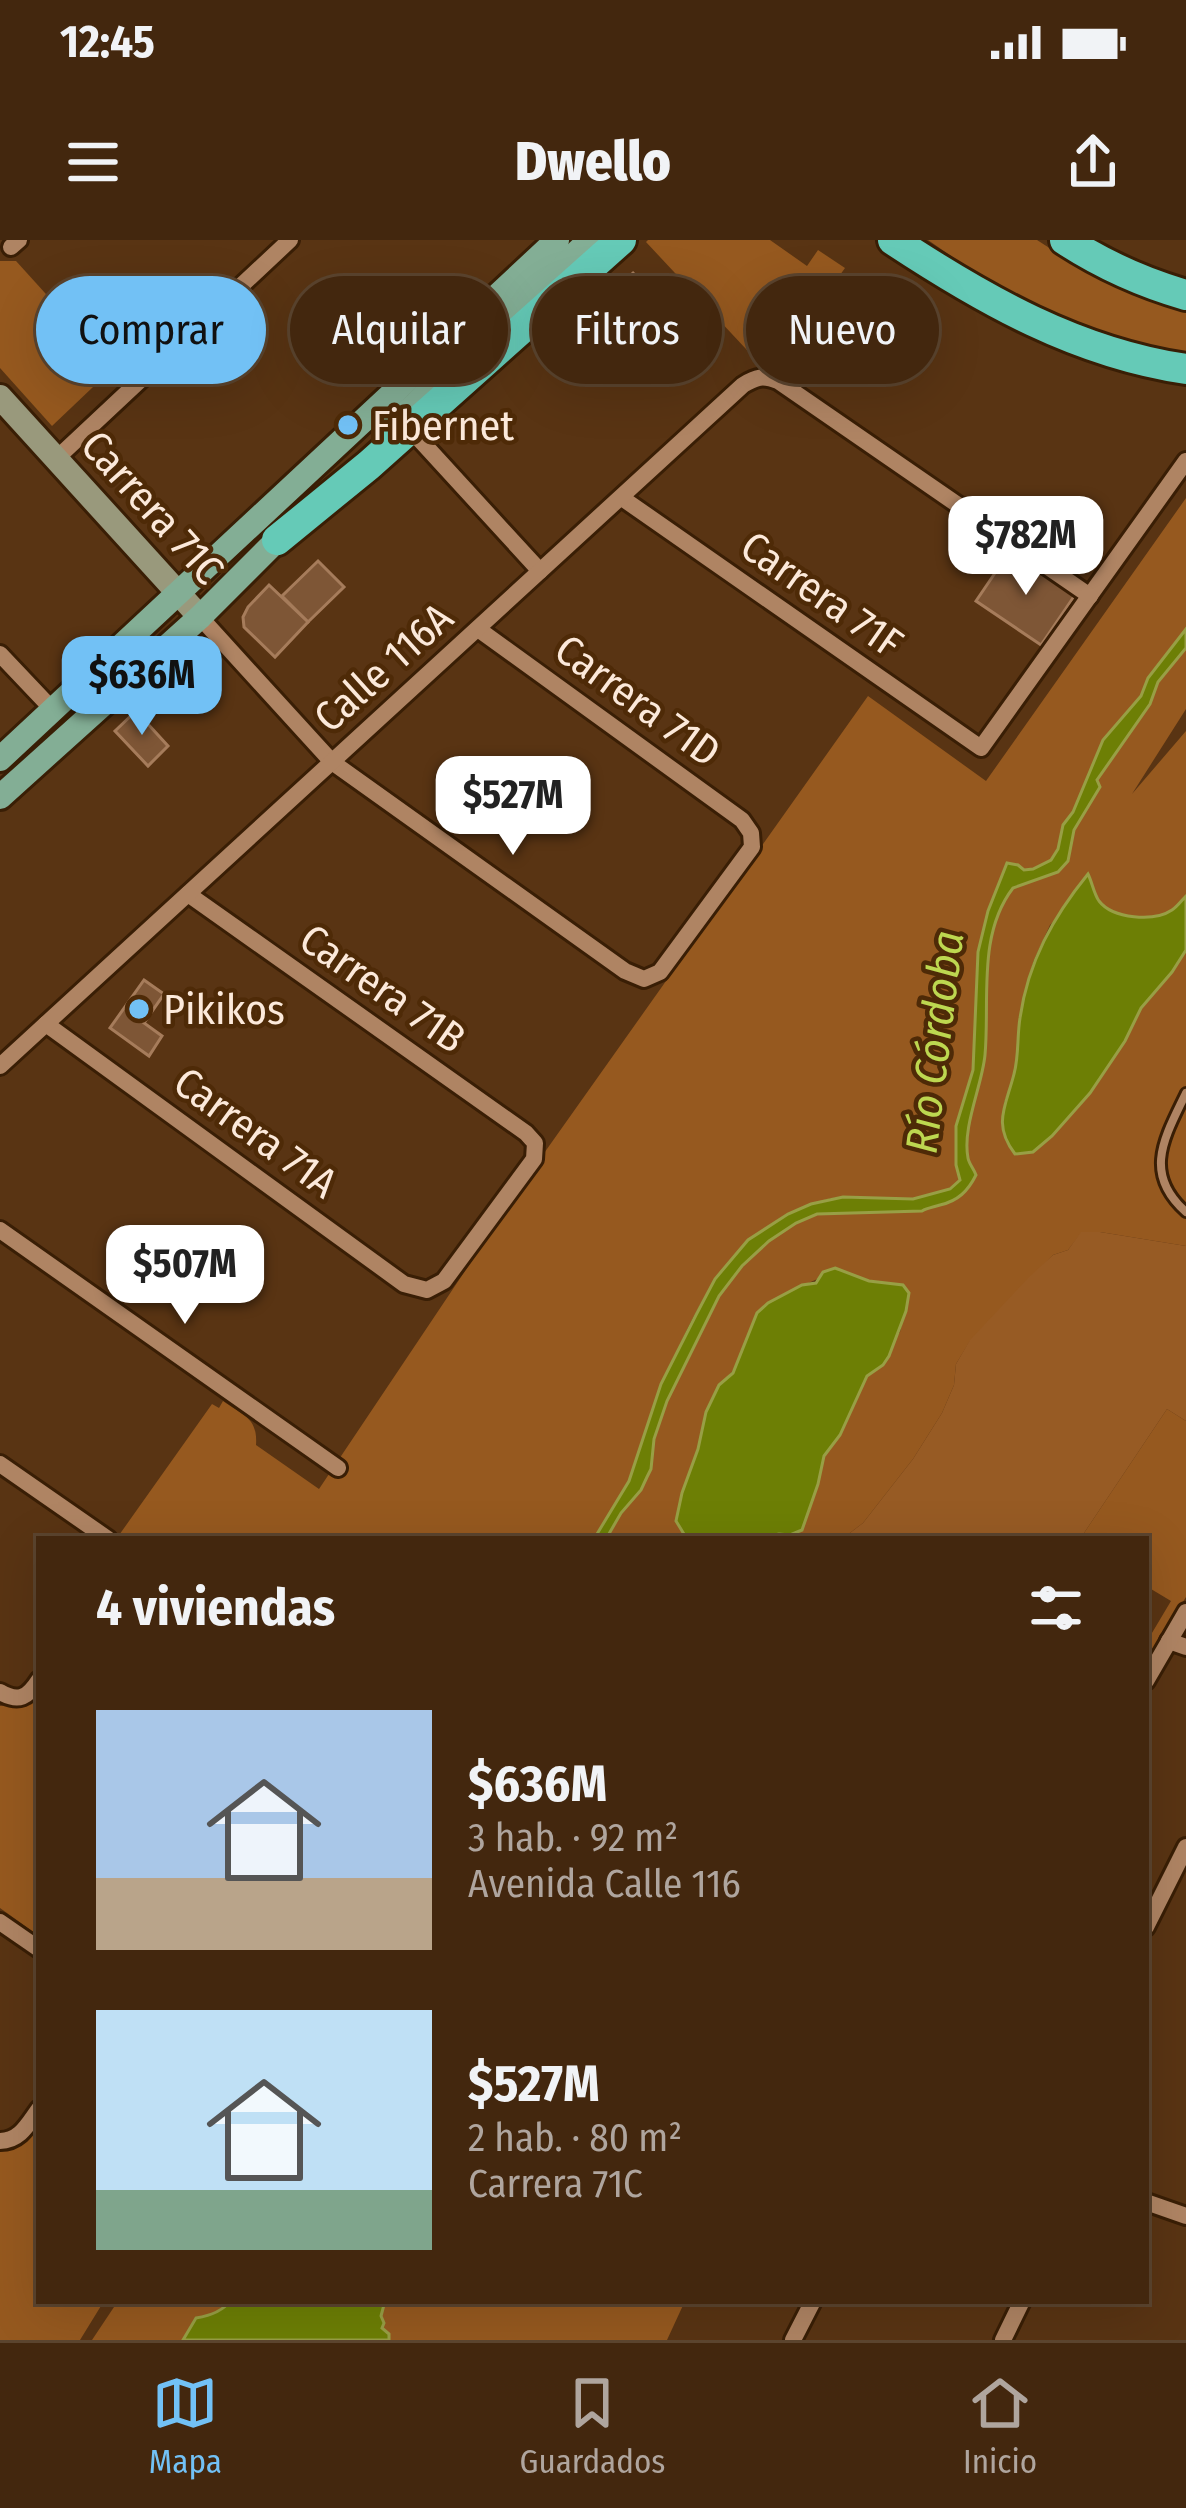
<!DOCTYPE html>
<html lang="es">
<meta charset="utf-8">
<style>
body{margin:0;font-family:"Fira Sans Condensed",sans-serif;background:#4d331c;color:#f1f3f6;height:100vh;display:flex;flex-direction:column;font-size:45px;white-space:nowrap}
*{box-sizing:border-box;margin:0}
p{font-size:39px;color:#afa59e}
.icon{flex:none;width:66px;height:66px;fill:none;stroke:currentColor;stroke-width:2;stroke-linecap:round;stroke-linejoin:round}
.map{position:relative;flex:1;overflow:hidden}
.sheet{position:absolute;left:36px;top:1296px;width:1113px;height:768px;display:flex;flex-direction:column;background:#43270e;border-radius:0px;box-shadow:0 12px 48px #0002,0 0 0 3px #5b442e}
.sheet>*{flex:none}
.top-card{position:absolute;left:36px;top:36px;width:1116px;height:108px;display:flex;gap:24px}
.price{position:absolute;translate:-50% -102px;padding:0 27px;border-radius:24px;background:#fff;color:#222;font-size:39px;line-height:78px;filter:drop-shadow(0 3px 6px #0008)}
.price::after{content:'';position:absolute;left:50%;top:72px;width:36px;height:27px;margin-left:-18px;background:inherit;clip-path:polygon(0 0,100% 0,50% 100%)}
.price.active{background:#72c1f5;color:#111}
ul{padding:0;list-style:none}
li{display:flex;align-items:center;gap:36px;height:300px;padding:0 60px}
li span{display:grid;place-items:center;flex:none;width:336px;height:240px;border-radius:0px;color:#555}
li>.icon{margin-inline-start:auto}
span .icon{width:144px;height:144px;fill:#fffc;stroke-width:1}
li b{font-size:51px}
h2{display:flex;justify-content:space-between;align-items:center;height:144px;padding:0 60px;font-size:51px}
.tag{padding:0 42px;border-radius:54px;background:#43270e;box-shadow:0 12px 48px #0002,0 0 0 3px #5b442e;font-size:42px;line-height:108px}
.tag.active{background:#72c1f5;color:#111}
.status{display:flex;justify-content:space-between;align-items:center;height:84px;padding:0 60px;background:#43270e;direction:ltr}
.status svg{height:33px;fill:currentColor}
header{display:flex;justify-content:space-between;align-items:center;height:156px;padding:0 60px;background:#43270e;font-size:54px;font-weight:800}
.tab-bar{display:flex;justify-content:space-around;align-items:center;height:168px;border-top:3px solid #5b442e;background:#43270e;font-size:33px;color:#afa59e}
.tab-bar a{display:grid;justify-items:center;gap:6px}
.tab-bar .active{color:#72c1f5}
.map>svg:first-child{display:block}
.green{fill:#96591f}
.forest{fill:#975b24}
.water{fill:#6d7f05;stroke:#989f45;stroke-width:3}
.building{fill:#7e5636;stroke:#a67c5b;stroke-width:3}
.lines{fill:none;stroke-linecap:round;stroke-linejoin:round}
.lane-casing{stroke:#391e05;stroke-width:14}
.street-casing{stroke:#391e05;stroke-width:22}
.secondary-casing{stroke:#391e05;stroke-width:30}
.primary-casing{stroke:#391e05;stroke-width:30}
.highway-casing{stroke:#391e05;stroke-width:36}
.lane{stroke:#af8463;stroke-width:8}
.street{stroke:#af8463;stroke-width:16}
.secondary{stroke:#99997c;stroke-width:24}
.primary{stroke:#83ae95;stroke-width:24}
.highway{stroke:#65cab7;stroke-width:30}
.poi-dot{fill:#72c1f5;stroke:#4e2a07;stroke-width:4.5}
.labels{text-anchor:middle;stroke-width:9;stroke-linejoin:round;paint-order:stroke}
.poi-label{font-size:42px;fill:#fce9da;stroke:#4e2a07;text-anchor:start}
.street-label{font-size:42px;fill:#fce9da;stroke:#4e2a07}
.water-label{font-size:45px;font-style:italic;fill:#bdd750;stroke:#4e2a07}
</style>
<div class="status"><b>12:45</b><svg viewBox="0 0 49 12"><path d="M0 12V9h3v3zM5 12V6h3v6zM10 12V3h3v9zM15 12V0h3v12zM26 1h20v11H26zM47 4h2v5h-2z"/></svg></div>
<header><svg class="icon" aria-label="menu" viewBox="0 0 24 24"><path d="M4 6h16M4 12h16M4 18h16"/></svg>Dwello<svg class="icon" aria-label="share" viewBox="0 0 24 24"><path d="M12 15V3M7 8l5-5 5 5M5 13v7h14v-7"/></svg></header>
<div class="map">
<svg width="1186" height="2100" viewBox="0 0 1186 2100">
<rect width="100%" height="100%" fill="#593413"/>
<g class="green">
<polygon points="648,0 770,0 807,26 818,10 845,28 785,112 760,124 646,2"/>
<path d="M 928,0 L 1037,0 L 1065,18 L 1130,51 L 1186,66 L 1186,115 C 1119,103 1049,78 991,43 C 969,30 949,14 928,0 Z"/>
<polygon points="0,21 16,21 113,128 52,186 0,128"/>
<path d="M 1186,258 L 1186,469 L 1132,554 L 1186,491 L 1186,656 C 1181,661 1177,666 1172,670 C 1154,682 1112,679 1099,660 C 1095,655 1094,648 1092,642 L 1050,685 L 1034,720 L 1025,750 L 1016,831 L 1004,863 L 1071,873 C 1101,842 1119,807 1140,770 C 1153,749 1172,732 1186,710 L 1186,1006 L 1100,992 L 1082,992 L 1068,1010 L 1053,1015 L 970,1101 L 956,1124 L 954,1145 L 942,1173 L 913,1219 L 863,1283 L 842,1299 L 755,1299 L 780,1293 L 790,1295 L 824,1216 L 840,1195 L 867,1136 L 900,1092 L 909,1053 L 903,1045 L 869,1041 L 835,1028 C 815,1044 792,1047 770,1062 C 749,1075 746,1106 736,1126 C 731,1135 723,1139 718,1147 C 705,1166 705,1188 698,1209 C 690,1233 681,1255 676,1280 L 687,1299 L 606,1299 L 621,1273 L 641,1250 L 647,1237 L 654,1200 L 667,1161 L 719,1056 L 742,1026 L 769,1001 L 796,983 L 817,974 L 878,972 C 871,968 863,960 855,958 C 840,953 814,963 801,968 C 698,1011 667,1140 631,1235 C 623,1257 606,1278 594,1299 L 117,1298 L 212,1164 L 219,1168 L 223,1161 C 243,1175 258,1178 256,1205 L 319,1249 L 542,916 L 868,456 L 986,541 Z"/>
<polygon points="1167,1169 1186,1181 1186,1357 1147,1419 1146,1403 1171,1361 1146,1346 1146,1299 1080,1299"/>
<path d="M 39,1447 L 39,1696 L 0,1668 L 0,1466 C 21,1465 24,1468 39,1447 Z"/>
<polygon points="39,1870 39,2061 104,2061 80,2100 0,2100 0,1912 12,1909"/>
<path d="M 118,2061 L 230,2061 C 223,2071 208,2076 196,2078 L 183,2100 L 92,2100 Z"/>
<polygon points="385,2061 685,2061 667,2100 389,2100 389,2094 381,2088 381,2076"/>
</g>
<polygon class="forest" points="1081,992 1100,992 1186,1006 1186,1181 1167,1169 1080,1299 842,1299 863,1283 913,1219 942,1173 954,1145 956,1124 970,1100 1029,1037 1053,1015 1068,1010"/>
<g class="water">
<path d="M 1186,389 L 1186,408 L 1158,442 L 1150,464 L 1097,540 L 1100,547 L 1074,590 L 1068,621 L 1058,632 L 1013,648 C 977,695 990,760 985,815 C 982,846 962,887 968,918 C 969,924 974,929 976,935 C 968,951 958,961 940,965 C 934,967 927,968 922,971 L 817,974 L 796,983 L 769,1001 L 742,1026 L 719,1056 L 667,1161 L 654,1199 L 651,1229 L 647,1237 L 641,1250 L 621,1273 L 606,1299 L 594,1299 L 629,1241 L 661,1144 L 696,1075 L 715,1039 L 748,1000 L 788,974 L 811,964 L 843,957 L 913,959 L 950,949 L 960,940 L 956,925 L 956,886 L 973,830 L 978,712 L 988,671 L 1007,623 L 1018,625 L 1024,630 L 1033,629 L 1051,620 L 1058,609 L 1063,585 L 1073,572 L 1103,500 L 1141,456 L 1148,438 Z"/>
<path d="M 1088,634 C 1092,642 1094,654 1099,661 C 1113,679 1154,682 1172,670 C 1178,666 1181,661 1186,656 L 1186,710 L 1172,732 L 1141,768 L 1125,801 L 1090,853 L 1052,896 L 1033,912 L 1015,914 C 992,884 1006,866 1014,834 C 1019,816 1017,796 1020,778 C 1028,722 1053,677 1088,634 Z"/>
<polygon points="835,1028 869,1041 903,1045 909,1053 906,1071 889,1116 883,1125 867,1136 840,1195 824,1216 818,1244 802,1290 790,1295 779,1294 755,1299 687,1299 676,1281 682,1253 698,1209 706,1172 719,1145 733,1133 757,1073 768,1063 802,1045 816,1043 823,1032"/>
<path d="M 230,2061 L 385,2061 L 381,2076 L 384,2083 L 382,2088 L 389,2094 L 389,2100 L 183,2100 L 196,2078 C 208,2076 223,2071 230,2061 Z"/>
</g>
<g class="building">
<polygon points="633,33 676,80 656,97 614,50"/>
<polygon points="565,102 585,123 570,139 549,117"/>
<polygon points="1010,311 1075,355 1041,405 976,361"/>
<polygon points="318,321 344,347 308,382 282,356"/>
<polygon points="269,345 308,382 275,417 244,387 243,377 248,367"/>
<polygon points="136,471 168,506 148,526 115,491"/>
<polygon points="144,740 164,754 144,783 162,796 149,816 110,788"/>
</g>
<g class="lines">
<defs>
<path id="lane" d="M 1186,853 C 1165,897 1142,933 1186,972"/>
<g id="street">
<polyline points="11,7 19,0"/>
<polyline points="410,189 540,331"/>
<polyline points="56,219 290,0"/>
<polyline points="622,258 981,508 1186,221"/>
<polyline points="200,377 332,522 625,731 644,739 660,732 752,607 751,593 742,580 478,389"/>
<polyline points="0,414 53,470"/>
<polyline points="46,784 404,1044 427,1050 444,1041 534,919 535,903 526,893 188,654"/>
<path d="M 0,826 L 743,145 C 756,137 763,135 778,141 L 1090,356"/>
<polyline points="0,990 338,1228"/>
<polyline points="0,1224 108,1299"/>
<polyline points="1169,1401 1186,1407"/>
<polyline points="1146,1441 1186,1372"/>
<path d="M 0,1452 C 19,1463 28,1457 39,1440"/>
<polyline points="0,1682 39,1709"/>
<polyline points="1146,1687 1186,1607"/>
<path d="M 0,1901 C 20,1901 28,1884 39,1869"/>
<polyline points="1146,1962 1186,1976"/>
<polyline points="793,2100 813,2061"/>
<polyline points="1003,2100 1022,2061"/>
</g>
<polyline id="secondary" points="0,157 200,377"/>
<g id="primary">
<polyline points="391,187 590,0"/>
<polyline points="0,519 557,0"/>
<polyline points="0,557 200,377 289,288"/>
</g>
<g id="highway">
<path d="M 893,0 C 984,60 1077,113 1186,129"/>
<path d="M 1065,0 C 1102,24 1144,43 1186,55"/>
<polyline points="277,300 369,225 621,0"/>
</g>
</defs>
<use href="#lane" class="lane-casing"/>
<use href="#street" class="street-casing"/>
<use href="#secondary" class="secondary-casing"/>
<use href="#primary" class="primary-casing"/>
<use href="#highway" class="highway-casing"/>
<use href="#lane" class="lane"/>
<use href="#street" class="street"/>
<use href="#secondary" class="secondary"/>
<use href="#primary" class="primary"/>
<use href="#highway" class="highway"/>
</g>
<g class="poi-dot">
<circle cx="348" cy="185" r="12"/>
<circle cx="139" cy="769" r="12"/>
</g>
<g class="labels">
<g class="poi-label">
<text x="372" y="200">Fibernet</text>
<text x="163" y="784">Pikikos</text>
</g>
<g class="street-label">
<text transform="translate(153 267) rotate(48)" y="15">Carrera 71C</text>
<text transform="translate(822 354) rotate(35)" y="15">Carrera 71F</text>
<text transform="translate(383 427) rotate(-42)" y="15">Calle 116A</text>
<text transform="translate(638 460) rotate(36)" y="15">Carrera 71D</text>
<text transform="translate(383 748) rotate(35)" y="15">Carrera 71B</text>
<text transform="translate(256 892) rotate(36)" y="15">Carrera 71A</text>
</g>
<g class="water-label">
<text transform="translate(934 802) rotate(-83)" y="16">Río Córdoba</text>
</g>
</g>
</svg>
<b class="price" style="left:1026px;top:358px">$782M</b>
<b class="price active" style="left:142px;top:498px">$636M</b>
<b class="price" style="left:513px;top:618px">$527M</b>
<b class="price" style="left:185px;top:1087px">$507M</b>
<div class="top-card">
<a class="tag active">Comprar</a>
<a class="tag">Alquilar</a>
<a class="tag">Filtros</a>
<a class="tag">Nuevo</a>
</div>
<section class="sheet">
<h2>4 viviendas<svg class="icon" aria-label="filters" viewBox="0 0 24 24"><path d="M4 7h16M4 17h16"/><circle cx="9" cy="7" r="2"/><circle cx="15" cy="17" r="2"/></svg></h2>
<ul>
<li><span style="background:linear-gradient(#a9c7e8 70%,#b9a48a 0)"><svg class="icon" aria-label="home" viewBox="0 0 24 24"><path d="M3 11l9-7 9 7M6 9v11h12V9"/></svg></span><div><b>$636M</b><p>3 hab. · 92 m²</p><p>Avenida Calle 116</p></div></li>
<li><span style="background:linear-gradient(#bfe0f5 75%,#7fa58c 0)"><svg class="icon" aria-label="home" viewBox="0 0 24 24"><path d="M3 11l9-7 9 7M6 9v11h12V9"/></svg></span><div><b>$527M</b><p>2 hab. · 80 m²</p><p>Carrera 71C</p></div></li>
</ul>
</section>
</div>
<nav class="tab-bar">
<a class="active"><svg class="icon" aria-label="map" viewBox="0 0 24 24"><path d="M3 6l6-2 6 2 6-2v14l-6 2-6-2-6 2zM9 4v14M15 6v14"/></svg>Mapa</a>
<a><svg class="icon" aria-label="saved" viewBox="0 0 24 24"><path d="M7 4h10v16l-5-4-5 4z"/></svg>Guardados</a>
<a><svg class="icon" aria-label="home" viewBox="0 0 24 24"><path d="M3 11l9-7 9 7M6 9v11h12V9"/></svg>Inicio</a>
</nav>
